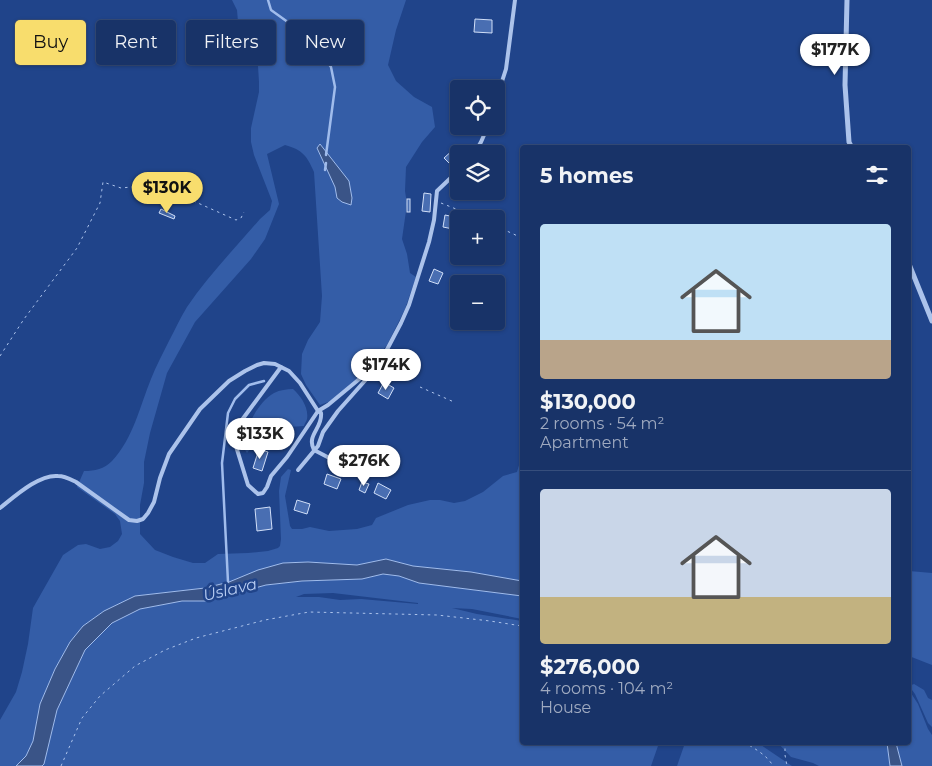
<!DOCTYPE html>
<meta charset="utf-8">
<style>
body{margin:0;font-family:Montserrat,sans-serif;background:#213b6e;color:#f1f3f6;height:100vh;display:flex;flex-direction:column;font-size:19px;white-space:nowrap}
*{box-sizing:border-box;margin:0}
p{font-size:16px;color:#9faac0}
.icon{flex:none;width:28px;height:28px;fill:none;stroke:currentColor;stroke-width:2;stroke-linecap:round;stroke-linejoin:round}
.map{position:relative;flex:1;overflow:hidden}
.details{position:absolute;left:520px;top:145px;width:391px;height:600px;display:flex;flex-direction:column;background:#183368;border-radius:5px;box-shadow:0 1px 4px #0004,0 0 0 1px #364e7c}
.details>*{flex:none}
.guide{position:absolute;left:15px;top:20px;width:430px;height:45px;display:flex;gap:10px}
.buttons{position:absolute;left:450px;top:80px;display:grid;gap:10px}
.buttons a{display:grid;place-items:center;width:55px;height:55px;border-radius:5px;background:#183368;box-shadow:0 1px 4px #0004,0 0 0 1px #364e7c;font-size:25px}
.price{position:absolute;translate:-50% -42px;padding:0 11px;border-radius:18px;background:#fff;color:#222;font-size:16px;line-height:32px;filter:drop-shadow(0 1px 2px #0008)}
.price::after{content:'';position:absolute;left:50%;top:30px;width:15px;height:11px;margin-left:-8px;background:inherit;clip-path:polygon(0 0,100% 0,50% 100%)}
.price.on{background:#f8dd6d;color:#111}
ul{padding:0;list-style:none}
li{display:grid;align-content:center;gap:10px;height:265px;padding:0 20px}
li+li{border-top:1px solid #364e7c}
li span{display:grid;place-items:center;height:155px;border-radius:5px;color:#555}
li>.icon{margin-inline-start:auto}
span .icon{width:90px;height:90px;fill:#fffc;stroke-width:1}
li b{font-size:21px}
h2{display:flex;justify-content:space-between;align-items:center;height:60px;padding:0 20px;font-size:21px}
.pill{padding:0 18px;border-radius:5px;background:#183368;box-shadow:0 1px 4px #0004,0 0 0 1px #364e7c;font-size:18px;line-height:45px}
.pill.on{background:#f8dd6d;color:#111}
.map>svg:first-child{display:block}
.green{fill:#345da7;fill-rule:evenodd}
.water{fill:#3a5487;stroke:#a0bcec}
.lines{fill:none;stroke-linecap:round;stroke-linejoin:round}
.stream{stroke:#a0bcec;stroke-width:2.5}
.building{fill:#496eb2;stroke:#d1dff8}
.path{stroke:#acc3eb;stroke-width:1;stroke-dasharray:2.5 4;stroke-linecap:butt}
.lane{stroke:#acc3eb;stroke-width:4}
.street{stroke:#acc3eb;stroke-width:5}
.labels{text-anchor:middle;stroke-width:5;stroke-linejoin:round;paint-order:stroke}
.water-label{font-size:16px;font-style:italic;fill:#b8cdf2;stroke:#20448a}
</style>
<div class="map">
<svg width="932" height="766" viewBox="0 0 932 766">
<rect width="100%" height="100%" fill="#20448a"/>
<g class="green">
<path d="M 232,0 L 406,0 L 396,30 L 388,65 L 396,81 L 414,97 L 432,107 L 435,127 L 422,142 L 406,167 L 405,191 L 407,204 L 402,239 L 407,254 L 410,273 L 416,277 L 405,309 L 387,345 L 366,371 L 331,401 L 320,405 L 306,385 L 301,374 L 302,354 L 308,340 L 320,322 L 322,296 L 314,172 C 307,156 303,150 285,145 L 267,154 L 279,204 L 265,239 L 251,259 L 195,322 L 167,373 L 150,433 L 144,462 L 144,483 L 140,505 L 140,534 L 155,550 L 173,557 L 193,563 L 205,563 L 218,554 L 248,553 L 268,551 L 278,548 L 280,546 L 281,539 L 279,491 L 281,477 L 288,469 L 291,470 L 285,496 L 290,526 L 292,529 L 302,529 L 310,527 L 329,531 L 357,529 L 372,525 L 376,518 L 408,505 L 430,500 L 440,500 L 454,503 L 465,501 L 483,492 L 503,476 L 517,472 L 522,455 L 522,581 L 471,572 L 413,566 L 386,559 L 357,565 L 308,562 L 283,563 L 229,582 L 205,588 L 135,596 L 104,611 L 83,626 L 70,642 L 55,669 L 40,704 L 33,741 L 26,756 L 16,766 L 0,766 L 0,720 L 16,692 L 22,672 L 28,644 L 33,608 L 63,555 L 78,545 L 86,544 L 100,549 L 110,547 L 118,541 L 122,534 L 120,521 L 115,514 L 77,487 L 84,471 C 95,471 104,469 112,461 C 133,439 140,406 151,379 C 156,366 163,353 169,341 C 175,330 180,318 187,307 C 208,276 235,248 260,219 L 270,210 L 272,201 L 254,155 L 251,142 L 251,128 L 259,92 L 259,82 L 258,66 L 239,34 L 237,10 Z"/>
<path d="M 293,389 C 301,396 309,408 307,419 C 307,420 304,425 304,426 L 289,427 L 283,425 L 271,427 L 261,434 L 247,453 L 242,445 C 247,427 256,404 274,393 C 280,390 287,389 293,389 Z"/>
<polygon points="909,571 932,573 932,665 909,656"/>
<path d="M 383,574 L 399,576 L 419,583 L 522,596 L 522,619 L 472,609 L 452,608 L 477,614 L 522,621 L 522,742 L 659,743 L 651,766 L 42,766 L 44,763 L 57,710 L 72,677 L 85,650 L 112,623 L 140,609 L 182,601 L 207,601 L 266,585 L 302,581 L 362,579 ZM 333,593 L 418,603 L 418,604 L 361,599 L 340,600 L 319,597 L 296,597 L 304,594 Z"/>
<polygon points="914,684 924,690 928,698 932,700 932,727 928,723 915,694 909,686"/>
<polygon points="909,690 918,704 928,729 932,735 932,766 902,766 896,743 909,742"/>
<polygon points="685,743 758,743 792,766 677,766"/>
<polygon points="778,743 887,743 890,766 819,766 813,763 791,757"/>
</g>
<g class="water">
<polygon points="320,144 349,181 352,198 351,205 342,202 337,198 335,187 317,148"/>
<polygon points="386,559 413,566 471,572 522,581 522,596 419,583 399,576 383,574 362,579 302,581 266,585 207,601 182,601 140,609 112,623 85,650 57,710 44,764 42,766 16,766 26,756 33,741 40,704 55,669 70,642 83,626 104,611 135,596 205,588 229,582 258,570 283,563 308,562 357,565"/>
<polygon points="887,743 896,743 902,766 890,766"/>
</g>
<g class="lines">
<g class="stream">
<polyline points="268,0 271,10 310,38 331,67 335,87 326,155"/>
<polyline points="325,170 326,163"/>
<polyline points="228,582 222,463 228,413 235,399 249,385 264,381"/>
</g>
</g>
<g class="building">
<polygon points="475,19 492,20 492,33 474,32"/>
<polygon points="454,149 459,154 459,156 450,164 444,158"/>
<polygon points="424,193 431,194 430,212 422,211"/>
<rect x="407" y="199" width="3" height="13"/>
<polygon points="161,209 175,216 174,219 159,213"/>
<polygon points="445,215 455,217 453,229 443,227"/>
<polygon points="434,269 443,273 438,284 429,281"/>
<polygon points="384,382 394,388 388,399 378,393"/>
<polygon points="259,449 268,452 262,471 253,468"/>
<polygon points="327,474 341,479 337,489 324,484"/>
<polygon points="362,482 369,484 365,493 359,490"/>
<polygon points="378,483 391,490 386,499 374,493"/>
<polygon points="297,500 310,504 307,514 294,510"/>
<polygon points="270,507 272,529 257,531 255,509"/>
</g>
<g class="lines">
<g class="path">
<polyline points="441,203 481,219"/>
<polyline points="496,226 522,238"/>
<polyline points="0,356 24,319 77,248 100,203 103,182 121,188 151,185 162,187 236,220 241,218 244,212"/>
<polyline points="420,387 454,402"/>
<path d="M 744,742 C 755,749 767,755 773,766"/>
<polyline points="785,742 785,755 787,766"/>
<polyline points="61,766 82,718 100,696 135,666 165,650 196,638 265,620 309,612 437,615 490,621 522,626"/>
</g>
<g class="lane">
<polyline points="496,100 506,69 515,0"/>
<polyline points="474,154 481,142 488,126"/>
<polyline points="281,367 236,428 234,435 235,443 248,485 258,494 263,493 267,487 271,476 287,457 318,411 328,405 375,366 382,359 401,323 409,305 429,242 434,220 437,191 459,170"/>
<polyline points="298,470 318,446 323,432 338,411 370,375 374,368"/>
<path d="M 0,508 C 14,497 39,474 58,476 C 65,476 70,479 76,482 L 129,520 L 137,521 L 143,519 L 148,513 L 154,502 L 160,478 L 169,454 L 200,409 L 229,381 L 245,371 L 257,365 L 264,363 L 275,364 L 289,371 L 300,383 L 318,411 L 321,413 C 323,428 306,435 314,450 L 362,475"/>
</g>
<g class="street">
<polyline points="847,0 845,85 849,142 852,148"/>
<polyline points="909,264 932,321"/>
</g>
</g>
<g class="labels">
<g class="water-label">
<text transform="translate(230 589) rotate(-13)" y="6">Úslava</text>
</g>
</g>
</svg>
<div class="buttons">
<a><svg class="icon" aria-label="locate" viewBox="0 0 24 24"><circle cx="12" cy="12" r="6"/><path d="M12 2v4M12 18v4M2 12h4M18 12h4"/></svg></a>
<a><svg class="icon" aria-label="layers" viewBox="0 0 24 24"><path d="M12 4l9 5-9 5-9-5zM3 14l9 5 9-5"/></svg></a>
<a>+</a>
<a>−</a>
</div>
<b class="price" style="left:835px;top:76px">$177K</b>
<b class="price on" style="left:167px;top:214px">$130K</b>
<b class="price" style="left:386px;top:391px">$174K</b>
<b class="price" style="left:260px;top:460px">$133K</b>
<b class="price" style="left:364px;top:487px">$276K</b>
<div class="guide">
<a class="pill on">Buy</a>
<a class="pill">Rent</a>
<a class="pill">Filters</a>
<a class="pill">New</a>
</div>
<section class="details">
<h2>5 homes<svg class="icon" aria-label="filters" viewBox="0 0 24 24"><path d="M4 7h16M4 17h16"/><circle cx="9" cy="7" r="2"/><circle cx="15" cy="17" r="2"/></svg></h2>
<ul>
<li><span style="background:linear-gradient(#bfe0f5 75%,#b9a48a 0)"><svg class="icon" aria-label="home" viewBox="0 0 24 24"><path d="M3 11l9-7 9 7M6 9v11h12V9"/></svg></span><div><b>$130,000</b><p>2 rooms · 54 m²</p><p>Apartment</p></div></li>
<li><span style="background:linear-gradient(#c9d6e8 70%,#c2b280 0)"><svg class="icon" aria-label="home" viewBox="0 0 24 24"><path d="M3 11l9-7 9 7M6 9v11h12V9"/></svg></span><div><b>$276,000</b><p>4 rooms · 104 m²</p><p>House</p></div></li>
</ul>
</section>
</div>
